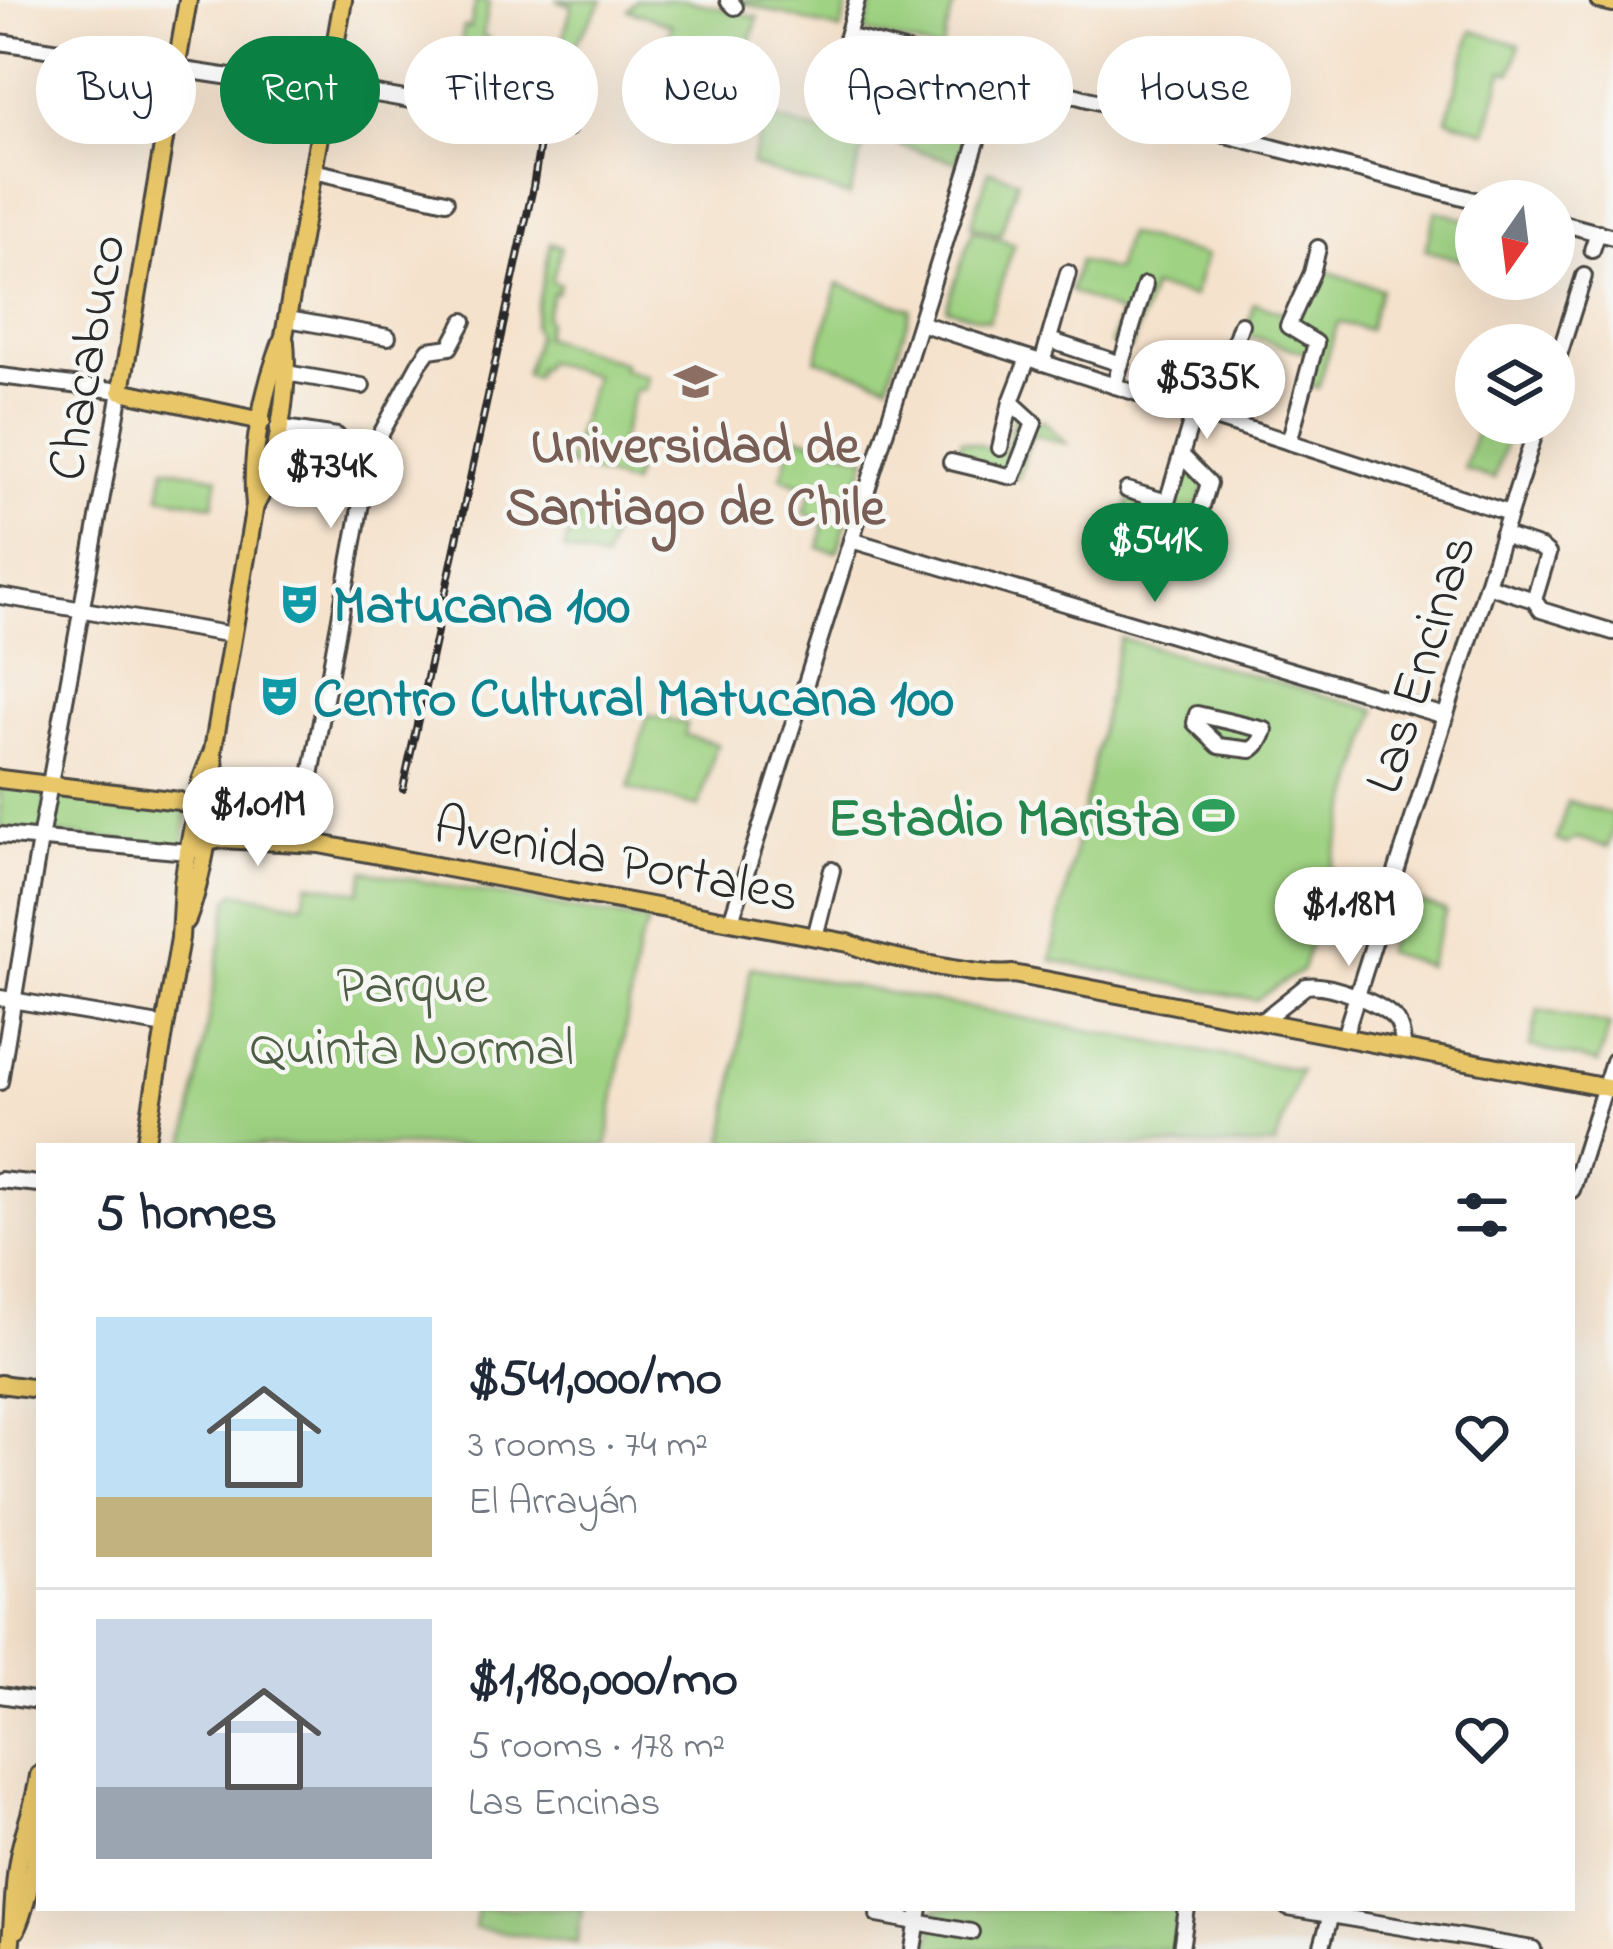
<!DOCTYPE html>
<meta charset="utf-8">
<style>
body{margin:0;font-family:"Indie Flower",sans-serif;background:#f6f6f7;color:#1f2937;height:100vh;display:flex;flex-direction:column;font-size:45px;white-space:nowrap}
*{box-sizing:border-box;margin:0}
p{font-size:39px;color:#747a83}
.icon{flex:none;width:66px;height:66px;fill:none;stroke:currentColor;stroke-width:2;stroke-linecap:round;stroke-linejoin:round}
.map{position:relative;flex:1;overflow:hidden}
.details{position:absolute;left:36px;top:1143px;width:1539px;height:768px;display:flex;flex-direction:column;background:#fff;border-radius:0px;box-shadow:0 12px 48px #0002}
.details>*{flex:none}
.top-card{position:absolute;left:36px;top:36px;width:1542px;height:108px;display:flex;gap:24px}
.needle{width:78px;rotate:194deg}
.controls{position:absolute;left:1455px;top:180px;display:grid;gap:24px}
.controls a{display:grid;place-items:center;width:120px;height:120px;border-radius:50%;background:#fff;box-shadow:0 12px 48px #0002;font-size:60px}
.price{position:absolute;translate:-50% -102px;padding:0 27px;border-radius:42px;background:#fff;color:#222;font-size:39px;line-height:78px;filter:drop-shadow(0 3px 6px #0008)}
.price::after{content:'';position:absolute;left:50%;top:72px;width:36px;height:27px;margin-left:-18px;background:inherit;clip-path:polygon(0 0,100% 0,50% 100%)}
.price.active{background:#0b8043;color:#fff}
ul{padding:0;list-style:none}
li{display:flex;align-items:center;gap:36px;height:300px;padding:0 60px}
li+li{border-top:3px solid #e0e1e3}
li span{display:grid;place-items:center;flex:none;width:336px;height:240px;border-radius:0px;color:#555}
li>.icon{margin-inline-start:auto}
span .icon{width:144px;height:144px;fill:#fffc;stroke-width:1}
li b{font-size:51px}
h2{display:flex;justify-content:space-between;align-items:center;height:144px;padding:0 60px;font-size:51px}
.chip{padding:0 42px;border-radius:54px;background:#fff;box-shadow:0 12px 48px #0002;font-size:42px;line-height:108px}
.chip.active{background:#0b8043;color:#fff}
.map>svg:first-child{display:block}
.green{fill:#9fd282;stroke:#657e56;stroke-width:3}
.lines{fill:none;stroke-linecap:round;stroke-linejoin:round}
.minor-casing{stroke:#494643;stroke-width:20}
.major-casing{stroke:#494643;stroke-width:22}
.minor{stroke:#fff;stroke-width:14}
.major{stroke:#e9c769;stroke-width:16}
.rail-casing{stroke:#2b2b2b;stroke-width:8}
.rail{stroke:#f6f6f2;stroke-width:3;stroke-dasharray:9;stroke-linecap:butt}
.labels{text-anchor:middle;stroke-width:9;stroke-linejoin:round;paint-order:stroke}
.street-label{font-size:54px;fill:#2b2b2b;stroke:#f6f6f2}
.education-label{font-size:54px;font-weight:bold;fill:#785e54;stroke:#f6f6f2}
.culture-label{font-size:54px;font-weight:bold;fill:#0d838f;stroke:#f6f6f2;text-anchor:start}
.leisure-label{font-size:54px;font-weight:bold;fill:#27864d;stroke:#f6f6f2;text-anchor:end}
.park-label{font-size:54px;fill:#4e5d45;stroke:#f6f6f2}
</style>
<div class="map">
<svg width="1613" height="1949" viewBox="0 0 1613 1949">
<rect width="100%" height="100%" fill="#f6f6f2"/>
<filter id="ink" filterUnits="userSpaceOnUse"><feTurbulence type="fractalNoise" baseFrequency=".00833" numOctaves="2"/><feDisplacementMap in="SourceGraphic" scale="24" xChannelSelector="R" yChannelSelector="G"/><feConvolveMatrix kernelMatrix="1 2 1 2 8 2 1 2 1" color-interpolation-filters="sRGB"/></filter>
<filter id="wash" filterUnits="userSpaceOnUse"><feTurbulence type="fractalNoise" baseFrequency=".004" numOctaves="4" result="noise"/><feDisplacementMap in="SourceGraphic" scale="48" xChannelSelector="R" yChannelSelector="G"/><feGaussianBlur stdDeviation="2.7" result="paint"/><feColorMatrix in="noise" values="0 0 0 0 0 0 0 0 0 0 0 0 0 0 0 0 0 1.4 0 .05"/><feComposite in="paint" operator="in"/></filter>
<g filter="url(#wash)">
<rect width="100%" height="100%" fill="#f5e2cc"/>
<g class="green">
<polygon points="476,0 489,3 483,36 488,37 485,53 474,51 466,93 452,90 464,27 470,28"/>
<polygon points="556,0 603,0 574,46 559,110 539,105 553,46 561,47 572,5"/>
<polygon points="636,0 686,0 758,17 729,113 688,99 675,127 658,131 630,107 640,76 652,68 672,25 628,10"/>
<polygon points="734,0 849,0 841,31"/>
<polygon points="873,0 955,0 941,52 865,32"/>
<polygon points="1472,31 1520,45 1511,73 1503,71 1487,132 1447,119"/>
<polygon points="907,62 976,83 981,92 957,162 898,145 901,134 887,129"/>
<polygon points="766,116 864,146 849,196 751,165"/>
<polygon points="989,170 1018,180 1000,235 971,225"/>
<polygon points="1436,211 1472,221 1461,260 1425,250"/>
<polygon points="973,230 1014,244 989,321 946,308"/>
<polygon points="1126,234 1206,256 1193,297 1152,287 1131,350 1111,344 1120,314 1070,291 1079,261 1115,271"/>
<polygon points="551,243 561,247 552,282 560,284 557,293 553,293 545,318 548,320 543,337 624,363 623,369 648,377 645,389 635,390 615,459 637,467 631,485 567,465 594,376 545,361 542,368 538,368 535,378 525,375 537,335 533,326"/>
<polygon points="1317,268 1381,289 1368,330 1338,322 1318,388 1303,382 1309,354 1245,334 1254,303 1298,317"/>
<polygon points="838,284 911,309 888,383 816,359"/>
<polygon points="1016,411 1038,425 1042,419 1067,444 1032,434 1018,478 956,460 961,440 1004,452"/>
<polygon points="1478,423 1489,423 1509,430 1494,479 1464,469"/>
<polygon points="794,435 867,457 837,552 819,548 824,521 804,513 812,489 781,477"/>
<polygon points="165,467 218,477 213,505 160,496"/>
<polygon points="1185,467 1205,484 1193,528 1184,532 1125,513 1132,492 1170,504"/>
<polygon points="575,513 615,524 604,561 564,550"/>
<polygon points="1120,638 1377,710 1302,970 1256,1000 1051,960"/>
<polygon points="647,715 687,724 685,735 717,744 699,807 629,789"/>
<polygon points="0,783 188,805 184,844 177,847 0,828"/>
<polygon points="1568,801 1613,815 1613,831 1608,847 1576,838 1567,844 1556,840"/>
<polygon points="365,871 649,922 638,947 607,1146 186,1146 229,899 236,892 303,904 308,883 360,892"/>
<polygon points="1403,897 1446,911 1428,966 1385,952"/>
<polygon points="751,967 1300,1070 1275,1146 724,1146"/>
<polygon points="1538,1010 1610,1025 1598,1063 1530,1047"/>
<polygon points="477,1908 582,1908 577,1943 474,1928"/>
<polygon points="936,1908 1178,1908 1179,1909 1173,1949 929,1949"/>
</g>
</g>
<g filter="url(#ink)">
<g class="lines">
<defs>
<g id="minor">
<polyline points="728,0 735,7"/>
<polyline points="857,0 847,36 1478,201"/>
<polyline points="0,42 309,89 348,89 568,128"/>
<polyline points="313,171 446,201"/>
<polyline points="1554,221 1613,237"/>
<polyline points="1592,250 1598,232"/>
<polyline points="288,319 388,337"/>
<polyline points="920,323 1509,513"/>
<polyline points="1049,340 1121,364"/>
<polyline points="1042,363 1068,273"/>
<polyline points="1554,371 1584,276"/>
<polyline points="286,373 362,386"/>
<polyline points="0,376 121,391 40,839 0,1082"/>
<polyline points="1114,386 1145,285"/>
<polyline points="1209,416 1241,324"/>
<polyline points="278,427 337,436"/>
<polyline points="1289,442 1316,343 1288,326 1312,273 1318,248"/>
<polyline points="1000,448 1011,402 1028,358"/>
<polyline points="951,462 1013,477 1034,423 1011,402"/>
<polyline points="1127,490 1167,502 1194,412"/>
<polyline points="1119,515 1186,536 1194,532 1209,483 1182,456"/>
<polyline points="1502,535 1541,548 1548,554 1534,600"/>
<polyline points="851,540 1445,716"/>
<polyline points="1487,585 1534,600 1541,610 1613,632"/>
<polyline points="0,596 233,635"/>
<path d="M 1197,714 L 1265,730 C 1262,739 1259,745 1251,750 L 1219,746 L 1195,723 Z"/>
<polyline points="0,835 188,852"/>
<polyline points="299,841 370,454 419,364 429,350 450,347 464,321"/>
<polyline points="731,921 998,75"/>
<polyline points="815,937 832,870"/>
<polyline points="0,998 165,1026"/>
<path d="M 1262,1021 L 1306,986 C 1327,982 1382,1003 1396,1020 C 1402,1028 1402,1039 1404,1049"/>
<polyline points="1344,1037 1538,423"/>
<polyline points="0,1180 39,1184"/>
<polyline points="1572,1190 1613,1061"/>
<polyline points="0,1695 39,1701"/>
<polyline points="1288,1908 1533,1949"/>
<polyline points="878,1915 971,1932"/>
<polyline points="913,1949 920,1908"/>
<polyline points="1181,1949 1187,1908"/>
<polyline points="1321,1949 1333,1908"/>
</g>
<g id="major">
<polyline points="188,0 121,391 262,421"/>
<polyline points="1599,0 1613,3"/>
<path d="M 256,504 C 278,466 289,386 285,342"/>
<polyline points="0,779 179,801 221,820 274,829 297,839"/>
<path d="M 188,852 L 205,843 L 221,839 L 319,844 L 848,943 C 876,956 983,978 1013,974 L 1613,1089"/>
<path d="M 187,920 C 201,883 218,796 214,757"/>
<path d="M 145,1146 L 180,938 L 183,883 L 188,852 L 201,781 L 213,750 L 255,505 C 249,454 265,383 284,336 L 343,0"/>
<polyline points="0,1384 39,1389"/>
<path d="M 16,1930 C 29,1898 41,1842 35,1808"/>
<path d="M 10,1949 C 14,1920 13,1890 18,1861 C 23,1831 35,1806 39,1775"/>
</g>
</defs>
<use href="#minor" class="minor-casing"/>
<use href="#major" class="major-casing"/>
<use href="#minor" class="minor"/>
<use href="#major" class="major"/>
<defs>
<polyline id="rail" points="403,789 533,187 540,143"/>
</defs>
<use href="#rail" class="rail-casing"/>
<use href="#rail" class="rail"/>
</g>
</g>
<defs>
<symbol id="university-bare" viewBox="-9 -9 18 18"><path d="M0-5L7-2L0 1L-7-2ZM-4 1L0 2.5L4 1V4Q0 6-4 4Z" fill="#8d6e63" stroke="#f6f6f2" stroke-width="2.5" paint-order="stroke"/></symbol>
<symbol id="theatre-bare" viewBox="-9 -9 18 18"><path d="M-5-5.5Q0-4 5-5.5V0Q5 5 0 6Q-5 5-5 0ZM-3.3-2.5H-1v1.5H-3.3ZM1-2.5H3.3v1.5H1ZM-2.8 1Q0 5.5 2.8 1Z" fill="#0f9aa8" stroke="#f6f6f2" stroke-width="2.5" paint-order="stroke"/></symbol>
<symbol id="stadium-bare" viewBox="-9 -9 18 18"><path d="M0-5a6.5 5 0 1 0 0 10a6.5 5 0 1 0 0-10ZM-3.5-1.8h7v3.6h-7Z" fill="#2e9e5b" stroke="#f6f6f2" stroke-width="2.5" paint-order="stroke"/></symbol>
</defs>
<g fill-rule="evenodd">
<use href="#university-bare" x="666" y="352" width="59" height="59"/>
<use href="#theatre-bare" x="270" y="574" width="59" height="59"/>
<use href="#theatre-bare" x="250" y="666" width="59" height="59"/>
<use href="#stadium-bare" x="1184" y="786" width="59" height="59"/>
</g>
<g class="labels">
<g class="street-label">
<text transform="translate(84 357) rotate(-80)" y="19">Chacabuco</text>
<text transform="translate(1418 663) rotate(-73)" y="19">Las Encinas</text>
<text transform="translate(617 857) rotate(11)" y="19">Avenida Portales</text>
</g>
<g class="education-label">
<text x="695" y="462">Universidad de<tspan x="695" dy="62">Santiago de Chile</tspan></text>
</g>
<g class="culture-label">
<text x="333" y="622">Matucana 100</text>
<text x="313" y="715">Centro Cultural Matucana 100</text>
</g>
<g class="leisure-label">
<text x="1180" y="835">Estadio Marista</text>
</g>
<g class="park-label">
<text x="412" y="1002">Parque<tspan x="412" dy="62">Quinta Normal</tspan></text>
</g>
</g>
</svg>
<div class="controls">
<a><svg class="needle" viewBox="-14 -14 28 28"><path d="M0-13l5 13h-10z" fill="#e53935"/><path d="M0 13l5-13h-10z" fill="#747a83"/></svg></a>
<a><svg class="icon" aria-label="layers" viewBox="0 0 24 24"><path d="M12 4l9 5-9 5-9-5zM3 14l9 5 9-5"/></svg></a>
</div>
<b class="price" style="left:1207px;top:442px">$535K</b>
<b class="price" style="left:331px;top:531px">$734K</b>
<b class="price active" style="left:1155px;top:605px">$541K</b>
<b class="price" style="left:258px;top:869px">$1.01M</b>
<b class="price" style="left:1349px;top:969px">$1.18M</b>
<div class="top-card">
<a class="chip">Buy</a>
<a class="chip active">Rent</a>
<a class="chip">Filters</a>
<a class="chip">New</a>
<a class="chip">Apartment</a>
<a class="chip">House</a>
</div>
<section class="details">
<h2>5 homes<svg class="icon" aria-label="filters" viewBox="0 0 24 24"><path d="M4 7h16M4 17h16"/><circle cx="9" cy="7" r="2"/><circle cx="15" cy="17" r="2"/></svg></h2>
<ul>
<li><span style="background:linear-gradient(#bfe0f5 75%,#c2b280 0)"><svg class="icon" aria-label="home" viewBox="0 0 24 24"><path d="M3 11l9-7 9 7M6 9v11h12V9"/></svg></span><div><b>$541,000/mo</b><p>3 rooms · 74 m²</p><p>El Arrayán</p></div><svg class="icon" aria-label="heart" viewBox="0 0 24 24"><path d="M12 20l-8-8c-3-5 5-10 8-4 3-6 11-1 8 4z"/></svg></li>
<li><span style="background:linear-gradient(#c9d6e8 70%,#9aa5b1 0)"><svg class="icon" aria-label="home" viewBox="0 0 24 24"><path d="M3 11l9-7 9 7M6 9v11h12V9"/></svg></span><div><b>$1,180,000/mo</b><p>5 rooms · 178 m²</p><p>Las Encinas</p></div><svg class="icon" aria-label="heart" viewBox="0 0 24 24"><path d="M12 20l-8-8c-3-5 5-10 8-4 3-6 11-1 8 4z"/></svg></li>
</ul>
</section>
</div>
